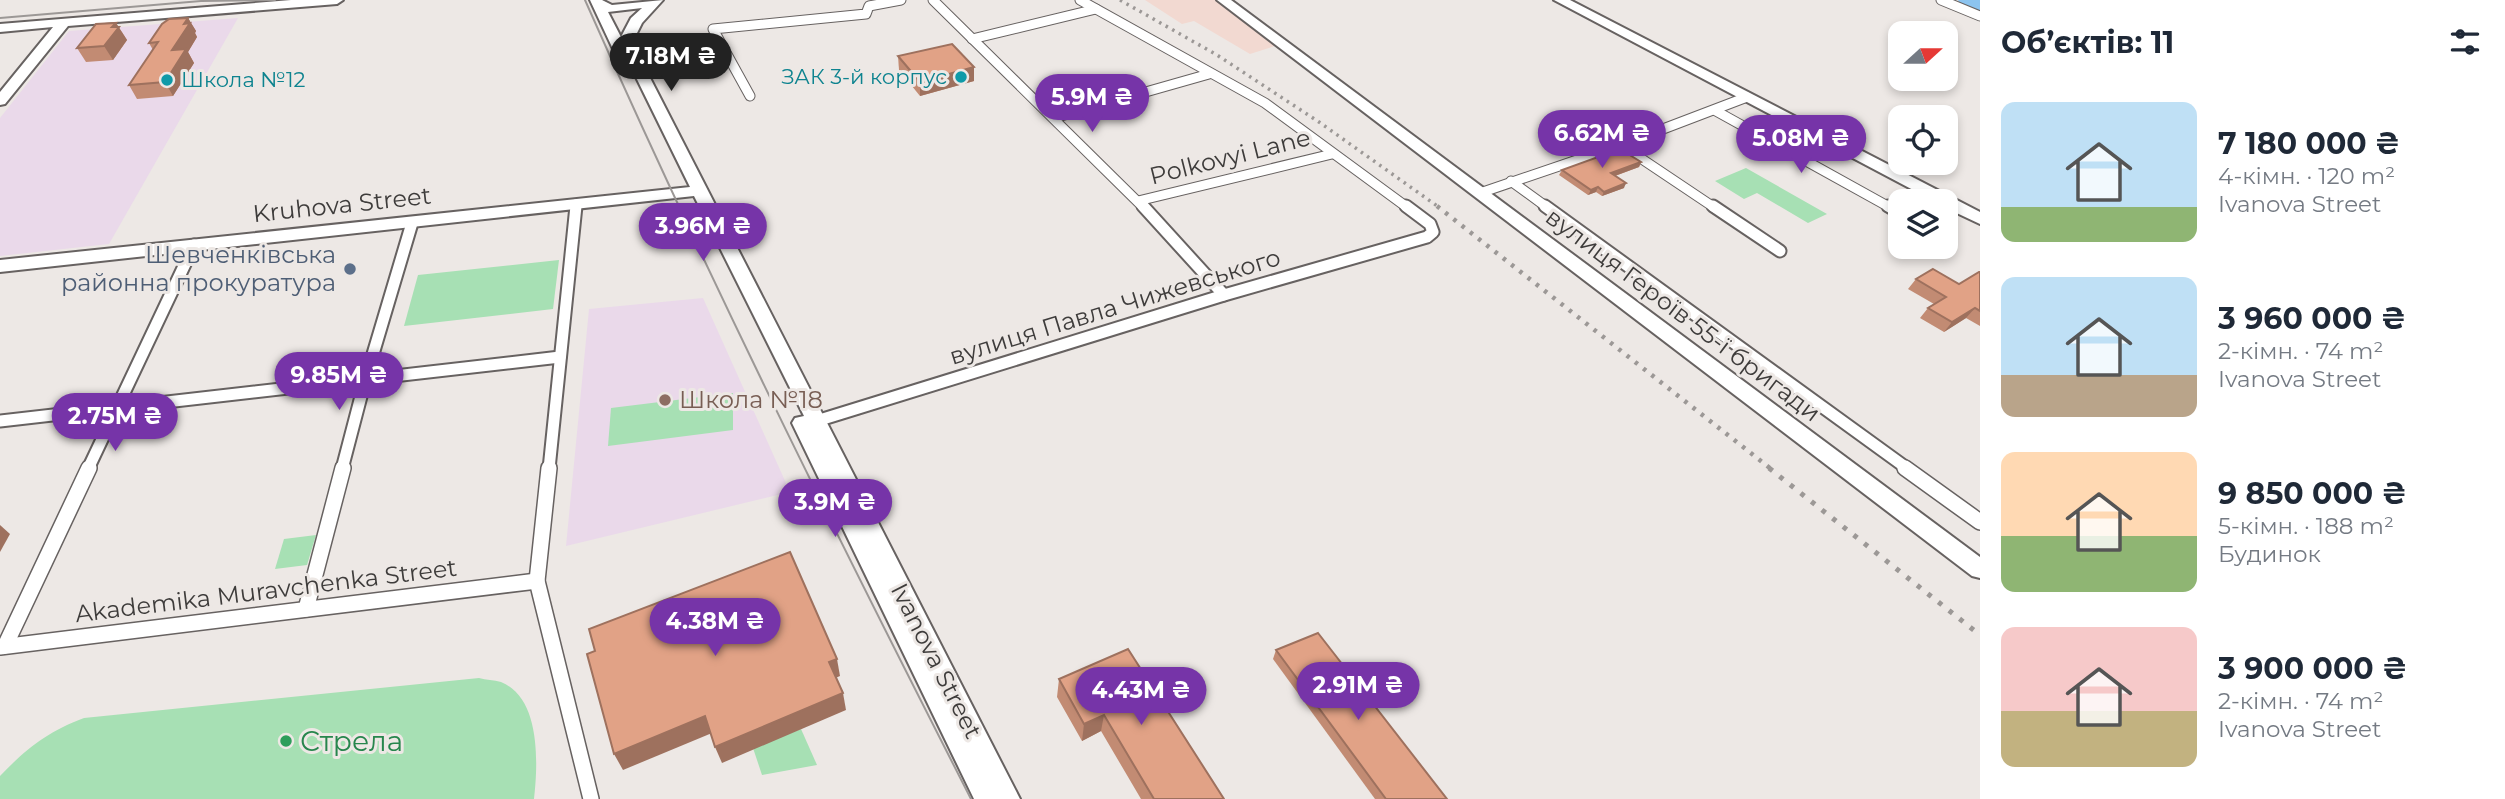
<!DOCTYPE html>
<html lang="uk">
<meta charset="utf-8">
<style>
body{margin:0;font-family:Montserrat,sans-serif;background:#f2f2f3;color:#1f2937;height:100vh;display:flex;flex-direction:column;font-size:26px;white-space:nowrap}
*{box-sizing:border-box;margin:0}
p{font-size:23px;color:#747a83}
.icon{flex:none;width:38px;height:38px;fill:none;stroke:currentColor;stroke-width:2;stroke-linecap:round;stroke-linejoin:round}
.map{position:relative;flex:1;overflow:hidden}
.details{display:flex;flex-direction:column;background:#fff;width:525px}
.details>*{flex:none}
.needle{width:46px;rotate:69deg}
.fabs{position:absolute;left:1888px;top:21px;display:grid;gap:14px}
.fabs a{display:grid;place-items:center;width:70px;height:70px;border-radius:14px;background:#fff;box-shadow:0 4px 10px #0003;font-size:35px}
.price{position:absolute;translate:-50% -60px;padding:0 16px;border-radius:24px;background:#7634a8;color:#fff;font-size:23px;line-height:46px;filter:drop-shadow(0 2px 4px #0008)}
.price::after{content:'';position:absolute;left:50%;top:42px;width:21px;height:16px;margin-left:-10px;background:inherit;clip-path:polygon(0 0,100% 0,50% 100%)}
.price.active{background:#222;color:#fff}
ul{padding:0;list-style:none}
li{display:flex;align-items:center;gap:21px;height:175px;padding:0 21px}
li span{display:grid;place-items:center;flex:none;width:196px;height:140px;border-radius:14px;color:#555}
li>.icon{margin-inline-start:auto}
span .icon{width:84px;height:84px;fill:#fffc;stroke-width:1}
li b{font-size:30px}
h2{display:flex;justify-content:space-between;align-items:center;height:84px;padding:0 21px;font-size:30px}
main{display:flex;flex:1;min-height:0}
.map>svg:first-child{display:block}
.industrial{fill:#f2d9d1}
.education{fill:#ead9ea}
.green{fill:#a7e0b4}
.lines{fill:none;stroke-linecap:round;stroke-linejoin:round}
.river{fill:#8cc4ef;fill-rule:evenodd}
.street-far2-casing{stroke:#676261;stroke-width:11}
.street-far1-casing{stroke:#676261;stroke-width:15}
.street-casing{stroke:#676261;stroke-width:18}
.secondary-casing{stroke:#676261;stroke-width:4}
.street-far2{stroke:#fff;stroke-width:9}
.street-far1{stroke:#fff;stroke-width:11}
.street{stroke:#fff;stroke-width:15}
.secondary{fill:#fff;fill-rule:evenodd}
.tram{stroke:#9c9896;stroke-width:2}
.rail-far2{stroke:#9c9896;stroke-width:3.5;stroke-dasharray:2.5 5;stroke-linecap:butt}
.rail-far1{stroke:#9c9896;stroke-width:4.5;stroke-dasharray:3.5 7;stroke-linecap:butt}
.rail{stroke:#9c9896;stroke-width:5;stroke-dasharray:4.5 9;stroke-linecap:butt}
.wall{fill:#c28b73}
.shaded-wall{fill:#9e715e}
.building{fill:#e1a286;stroke:#9e715e;stroke-width:2}
.culture-dot{fill:#0f9aa8;stroke:#ede8e5;stroke-width:2.5}
.service-dot{fill:#5c6f8a;stroke:#ede8e5;stroke-width:2.5}
.education-dot{fill:#8d6e63;stroke:#ede8e5;stroke-width:2.5}
.leisure-dot{fill:#2e9e5b;stroke:#ede8e5;stroke-width:2.5}
.labels{text-anchor:middle;stroke-width:6;stroke-linejoin:round;paint-order:stroke}
.far-culture-label{font-size:21px;fill:#0d838f;stroke:#ede8e5;text-anchor:end}
.street-label{font-size:24px;fill:#3e3c3b;stroke:#ede8e5}
.service-label{font-size:24px;fill:#4e5e75;stroke:#ede8e5;text-anchor:end}
.education-label{font-size:24px;fill:#785e54;stroke:#ede8e5;text-anchor:start}
.near-leisure-label{font-size:28px;fill:#27864d;stroke:#ede8e5;text-anchor:start}
</style>
<main>
<div class="map">
<svg width="1980" height="799" viewBox="0 0 1980 799">
<rect width="100%" height="100%" fill="#ede8e5"/>
<polygon class="industrial" points="1145,0 1216,0 1278,45 1250,54 1194,21 1182,24"/>
<g class="education">
<polygon points="238,18 109,244 0,256 0,118 69,31"/>
<polygon points="703,298 790,492 566,546 589,309"/>
</g>
<g class="green">
<polygon points="1746,168 1827,214 1808,223 1757,193 1744,199 1715,181"/>
<polygon points="559,260 553,309 404,326 418,275"/>
<polygon points="733,393 733,430 608,446 611,408"/>
<polygon points="316,535 307,565 275,569 284,539"/>
<path d="M 479,678 C 486,680 494,680 501,682 C 541,698 538,764 534,799 L 0,799 L 0,776 C 27,748 47,732 84,718 Z"/>
<polygon points="801,729 817,765 762,775 753,748"/>
</g>
<g class="lines">
<polygon class="river" points="1958,0 1980,0 1980,11 1960,4"/>
<defs>
<g id="street-far2">
<polyline points="933,0 1144,208"/>
<polyline points="1080,0 1265,103 1408,208"/>
<polyline points="1941,0 1980,16"/>
<polyline points="972,39 1096,9"/>
<polyline points="750,96 713,29 866,14 869,6 901,0"/>
<polyline points="1716,111 1891,208"/>
<polyline points="1054,118 1209,74"/>
<polyline points="1621,145 1715,208"/>
<polyline points="1511,181 1548,208"/>
<polyline points="1480,193 1621,145 1747,97"/>
<polyline points="1138,201 1332,154"/>
<polyline points="576,208 576,204"/>
</g>
<g id="street-far1">
<polyline points="1143,206 1224,295"/>
<polyline points="1545,206 1908,469"/>
<polyline points="1713,206 1780,251"/>
<polyline points="1888,206 1900,213"/>
<polyline points="0,421 560,357"/>
<polyline points="810,423 1224,295 1427,237 1433,232 1430,224 1406,206"/>
<polyline points="88,469 194,245"/>
<polyline points="342,469 365,381 412,223"/>
<polyline points="549,469 576,206"/>
</g>
<g id="street">
<polyline points="549,468 537,581 591,799"/>
<polyline points="1905,468 1980,522"/>
<polyline points="306,609 343,468"/>
<polyline points="5,646 89,468"/>
<polyline points="0,647 537,581"/>
</g>
<g id="secondary">
<polygon points="291,0 343,0 337,4 68,26 5,104 0,105 0,92 53,27 0,32 0,24"/>
<path d="M 590,0 L 602,0 L 612,5 L 663,0 L 642,23 L 635,37 L 646,70 L 1020,799 L 974,799 L 792,423 L 795,418 L 804,416 L 694,196 L 0,272 L 0,260 L 690,187 L 630,65 L 621,65 L 619,62 ZM 642,8 L 631,18 L 621,37 L 623,41 L 608,12 Z"/>
<polygon points="1217,0 1231,0 1980,557 1980,578 1972,576"/>
<polygon points="1554,0 1570,0 1980,212 1980,224 1946,208 1946,201 1934,201"/>
</g>
</defs>
<use href="#street-far2" class="street-far2-casing"/>
<use href="#street-far1" class="street-far1-casing"/>
<use href="#street" class="street-casing"/>
<use href="#secondary" class="secondary-casing"/>
<use href="#street-far2" class="street-far2"/>
<use href="#street-far1" class="street-far1"/>
<use href="#street" class="street"/>
<use href="#secondary" class="secondary"/>
<g class="tram">
<path d="M 585,0 C 705,271 836,535 971,799"/>
<polyline points="0,18 201,1 275,0"/>
</g>
<polyline class="rail-far2" points="1120,0 1217,55 1319,122 1440,208"/>
<polyline class="rail-far1" points="1437,206 1771,469"/>
<polyline class="rail" points="1769,468 1980,635"/>
</g>
<g class="wall">
<polygon points="188,18 196,31 195,33 197,37 188,52 194,63 173,96 137,99 129,85 153,50 149,43"/>
<polygon points="116,23 127,40 113,60 86,62 77,48"/>
<polygon points="898,56 974,67 974,81 920,96 899,70"/>
<polygon points="1641,162 1639,167 1615,176 1624,188 1602,196 1596,192 1588,195 1559,175 1562,170"/>
<polygon points="1980,272 1980,326 1966,318 1944,332 1920,318 1928,308 1934,304 1908,289 1916,279 1959,284"/>
<polygon points="1276,650 1447,799 1375,799 1273,659"/>
<polygon points="1059,679 1224,799 1141,799 1101,731 1082,741 1057,697"/>
</g>
<g class="shaded-wall">
<polygon points="188,18 196,31 195,33 197,37 188,52 194,63 173,96 165,82 172,50 184,24"/>
<polygon points="116,23 127,40 113,60 104,46 112,27"/>
<polygon points="974,67 974,81 920,96 920,82"/>
<polygon points="1641,162 1639,167 1609,178 1611,173"/>
<polygon points="1626,183 1624,188 1602,196 1604,192"/>
<polygon points="1598,187 1596,192 1588,195 1591,190"/>
<polygon points="1975,308 1966,318 1944,332 1952,322"/>
<polygon points="0,525 10,534 0,552"/>
<polygon points="837,659 840,676 833,679 829,662"/>
<polygon points="843,693 846,710 722,763 715,747"/>
<polygon points="1104,715 1101,731 1082,741 1084,724"/>
<polygon points="705,716 712,733 623,770 614,754"/>
</g>
<g class="building">
<polygon points="188,18 184,24 190,23 172,50 186,49 165,82 129,85 158,42 149,43 162,24 169,19"/>
<polygon points="116,23 112,27 119,27 104,46 77,48 96,24"/>
<polygon points="952,44 974,67 920,82 898,56"/>
<polygon points="1620,149 1641,162 1611,173 1626,183 1604,192 1598,187 1591,190 1562,170"/>
<polygon points="1933,269 1959,284 1979,272 1980,272 1980,311 1975,308 1952,322 1928,308 1946,297 1916,279"/>
<polygon points="790,552 837,659 829,662 843,693 715,747 705,716 614,754 587,654 595,651 589,629"/>
<polygon points="1318,633 1447,799 1386,799 1276,650"/>
<polygon points="1128,649 1224,799 1154,799 1104,715 1084,724 1059,679"/>
</g>
<g class="culture-dot">
<circle cx="961" cy="77" r="7"/>
<circle cx="167" cy="80" r="7"/>
</g>
<circle class="service-dot" cx="350" cy="269" r="7"/>
<circle class="education-dot" cx="665" cy="400" r="7"/>
<circle class="leisure-dot" cx="286" cy="741" r="7"/>
<g class="labels">
<g class="far-culture-label">
<text x="947" y="84">ЗАК 3-й корпус</text>
<text x="181" y="87" text-anchor="start">Школа №12</text>
</g>
<g class="street-label">
<text transform="translate(1230 157) rotate(-14)" y="8">Polkovyi Lane</text>
<text transform="translate(342 205) rotate(-6)" y="8">Kruhova Street</text>
<text transform="translate(1115 307) rotate(-17)" y="8">вулиця Павла Чижевського</text>
<text transform="translate(1683 315) rotate(37)" y="8">вулиця Героїв 55-ї бригади</text>
<text transform="translate(266 591) rotate(-7)" y="8">Akademika Muravchenka Street</text>
<text transform="translate(936 661) rotate(63)" y="8">Ivanova Street</text>
</g>
<g class="service-label">
<text x="336" y="263">Шевченківська<tspan x="336" dy="28">районна прокуратура</tspan></text>
</g>
<g class="education-label">
<text x="679" y="408">Школа №18</text>
</g>
<g class="near-leisure-label">
<text x="300" y="751">Стрела</text>
</g>
</g>
</svg>
<div class="fabs">
<a><svg class="needle" viewBox="-14 -14 28 28"><path d="M0-13l5 13h-10z" fill="#e53935"/><path d="M0 13l5-13h-10z" fill="#747a83"/></svg></a>
<a><svg class="icon" aria-label="locate" viewBox="0 0 24 24"><circle cx="12" cy="12" r="6"/><path d="M12 2v4M12 18v4M2 12h4M18 12h4"/></svg></a>
<a><svg class="icon" aria-label="layers" viewBox="0 0 24 24"><path d="M12 4l9 5-9 5-9-5zM3 14l9 5 9-5"/></svg></a>
</div>
<b class="price active" style="left:671px;top:93px">7.18M ₴</b>
<b class="price" style="left:1092px;top:134px">5.9M ₴</b>
<b class="price" style="left:1602px;top:170px">6.62M ₴</b>
<b class="price" style="left:1801px;top:175px">5.08M ₴</b>
<b class="price" style="left:703px;top:263px">3.96M ₴</b>
<b class="price" style="left:339px;top:412px">9.85M ₴</b>
<b class="price" style="left:115px;top:453px">2.75M ₴</b>
<b class="price" style="left:835px;top:539px">3.9M ₴</b>
<b class="price" style="left:715px;top:658px">4.38M ₴</b>
<b class="price" style="left:1358px;top:722px">2.91M ₴</b>
<b class="price" style="left:1141px;top:727px">4.43M ₴</b>
</div>
<section class="details">
<h2>Об’єктів: 11<svg class="icon" aria-label="filters" viewBox="0 0 24 24"><path d="M4 7h16M4 17h16"/><circle cx="9" cy="7" r="2"/><circle cx="15" cy="17" r="2"/></svg></h2>
<ul>
<li><span style="background:linear-gradient(#bfe0f5 75%,#8fb573 0)"><svg class="icon" aria-label="home" viewBox="0 0 24 24"><path d="M3 11l9-7 9 7M6 9v11h12V9"/></svg></span><div><b>7 180 000 ₴</b><p>4-кімн. · 120 m²</p><p>Ivanova Street</p></div></li>
<li><span style="background:linear-gradient(#bfe0f5 70%,#b9a48a 0)"><svg class="icon" aria-label="home" viewBox="0 0 24 24"><path d="M3 11l9-7 9 7M6 9v11h12V9"/></svg></span><div><b>3 960 000 ₴</b><p>2-кімн. · 74 m²</p><p>Ivanova Street</p></div></li>
<li><span style="background:linear-gradient(#ffd9b3 60%,#8fb573 0)"><svg class="icon" aria-label="home" viewBox="0 0 24 24"><path d="M3 11l9-7 9 7M6 9v11h12V9"/></svg></span><div><b>9 850 000 ₴</b><p>5-кімн. · 188 m²</p><p>Будинок</p></div></li>
<li><span style="background:linear-gradient(#f6c9c9 60%,#c2b280 0)"><svg class="icon" aria-label="home" viewBox="0 0 24 24"><path d="M3 11l9-7 9 7M6 9v11h12V9"/></svg></span><div><b>3 900 000 ₴</b><p>2-кімн. · 74 m²</p><p>Ivanova Street</p></div></li>
</ul>
</section>
</main>
